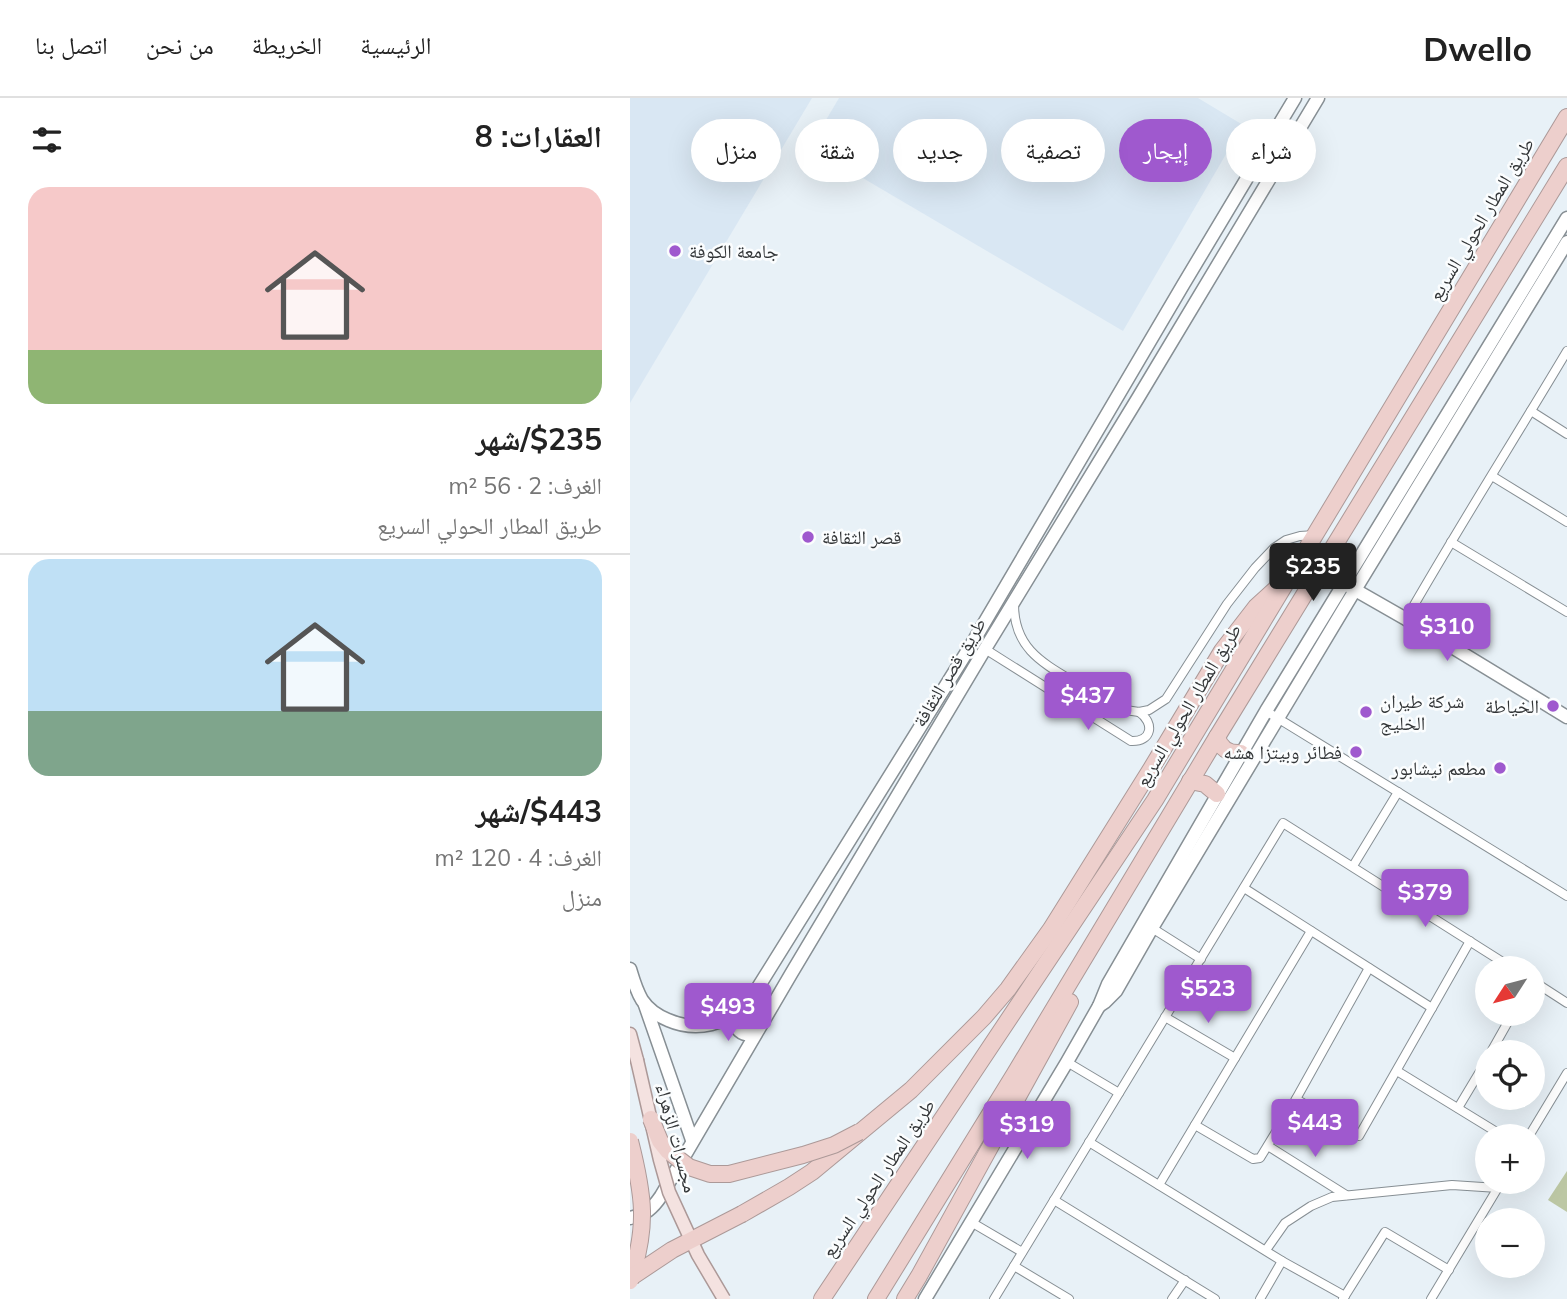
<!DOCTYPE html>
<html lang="ar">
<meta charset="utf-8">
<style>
body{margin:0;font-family:Mulish,"Noto Naskh Arabic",sans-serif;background:#f2f2f2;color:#222;direction:rtl;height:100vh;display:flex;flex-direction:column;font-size:26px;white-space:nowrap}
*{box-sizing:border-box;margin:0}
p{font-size:23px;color:#767676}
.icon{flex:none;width:38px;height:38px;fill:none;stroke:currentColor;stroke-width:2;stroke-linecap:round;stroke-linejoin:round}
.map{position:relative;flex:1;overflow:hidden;direction:ltr}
.side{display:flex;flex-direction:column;background:#fff;width:630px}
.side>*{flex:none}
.guide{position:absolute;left:21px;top:21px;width:665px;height:63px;direction:rtl;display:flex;gap:14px}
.needle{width:46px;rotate:234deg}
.tools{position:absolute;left:845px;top:858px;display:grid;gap:14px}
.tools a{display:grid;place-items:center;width:70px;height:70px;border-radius:50%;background:#fff;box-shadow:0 7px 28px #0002;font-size:35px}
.price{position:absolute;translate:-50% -60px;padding:0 16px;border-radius:7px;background:#9f59ce;color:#fff;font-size:23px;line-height:46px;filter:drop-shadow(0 2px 4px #0008)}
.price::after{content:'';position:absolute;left:50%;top:42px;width:21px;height:16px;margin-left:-10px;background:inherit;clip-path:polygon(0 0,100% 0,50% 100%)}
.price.current{background:#222;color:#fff}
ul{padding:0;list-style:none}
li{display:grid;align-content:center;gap:14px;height:371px;padding:0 28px}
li+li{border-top:2px solid #e0e0e0}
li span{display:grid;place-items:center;height:217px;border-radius:21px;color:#555}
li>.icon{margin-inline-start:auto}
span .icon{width:126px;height:126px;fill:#fffc;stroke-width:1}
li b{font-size:30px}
h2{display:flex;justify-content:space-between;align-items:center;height:84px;padding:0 28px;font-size:30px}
.pill{padding:0 24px;border-radius:32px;background:#fff;box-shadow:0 7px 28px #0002;font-size:24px;line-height:63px}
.pill.current{background:#9f59ce;color:#fff}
header{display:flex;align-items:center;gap:42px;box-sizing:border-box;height:98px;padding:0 35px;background:#fff;border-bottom:2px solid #e0e0e0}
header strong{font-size:33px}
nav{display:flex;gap:38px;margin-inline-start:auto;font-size:24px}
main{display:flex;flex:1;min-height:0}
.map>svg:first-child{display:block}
.built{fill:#d9e7f3}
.green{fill:#bcc7a4}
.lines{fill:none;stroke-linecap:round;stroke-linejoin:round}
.street-casing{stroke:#878f94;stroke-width:10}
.secondary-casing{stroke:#878f94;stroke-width:15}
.primary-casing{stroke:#ac9998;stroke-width:15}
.highway-casing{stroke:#ac9998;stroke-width:18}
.street{stroke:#fff;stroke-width:8}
.secondary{stroke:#fff;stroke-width:12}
.primary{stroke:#f4e2e0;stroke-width:12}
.highway{stroke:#edcfcc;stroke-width:16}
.primary-bridge-casing{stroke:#ac9998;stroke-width:15;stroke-linecap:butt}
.highway-bridge-casing{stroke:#ac9998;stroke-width:18;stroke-linecap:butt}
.primary-bridge{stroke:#f4e2e0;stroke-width:12}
.highway-bridge{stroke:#edcfcc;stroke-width:16}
.poi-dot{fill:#9f59ce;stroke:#fbfdfe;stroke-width:2.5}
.labels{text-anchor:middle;stroke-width:5;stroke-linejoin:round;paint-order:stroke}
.street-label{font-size:19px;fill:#323537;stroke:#fbfdfe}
.poi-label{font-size:19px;fill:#323537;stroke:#fbfdfe;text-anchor:start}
</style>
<header>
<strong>Dwello</strong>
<nav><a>الرئيسية</a><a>الخريطة</a><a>من نحن</a><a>اتصل بنا</a></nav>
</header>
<main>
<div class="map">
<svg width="937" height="1201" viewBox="0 0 937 1201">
<rect width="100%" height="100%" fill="#e8f1f7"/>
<g class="built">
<polygon points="0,0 182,0 0,305"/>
<polygon points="209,0 568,0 613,27 493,233 180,49"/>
</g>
<polygon class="green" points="937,1073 937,1114 918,1102"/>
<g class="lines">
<defs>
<g id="street">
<polyline points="901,313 937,336"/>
<polyline points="862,378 937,424"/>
<polyline points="821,444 937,514"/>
<path d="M 384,506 C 384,548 409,563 441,582 C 457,592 473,601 489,611 L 509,614 L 519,612 L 536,601 L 597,506 L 625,470 L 644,450 L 656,442 L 670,438 L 685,437"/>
<path d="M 776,521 C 828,430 884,342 937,253"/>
<path d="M 355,551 L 501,643 C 522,644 525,625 509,614"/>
<polyline points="636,613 937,798"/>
<polyline points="723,768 768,694"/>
<polyline points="614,790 802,910 840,843"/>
<polyline points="522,830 571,861"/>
<polyline points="903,883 937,905"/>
<polyline points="535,919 605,960"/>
<polyline points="861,954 883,915"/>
<polyline points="437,964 489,995"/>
<polyline points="767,973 873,1038"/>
<polyline points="666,1001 729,1038 802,910"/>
<polyline points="828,1010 858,960"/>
<polyline points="565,1027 623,1061 630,1060 666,1001 739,870"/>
<polyline points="899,1038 937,975"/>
<polyline points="459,1044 652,1163 715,1198"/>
<polyline points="638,1048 716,1097"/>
<polyline points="529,1087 681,833"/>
<polyline points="424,1102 585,1201"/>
<polyline points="341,1124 392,1154"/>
<polyline points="636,1152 655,1125 681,1108 702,1099 822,1087 868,1090"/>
<polyline points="384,1168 439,1201"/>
<polyline points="364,1201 653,725 882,870"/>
<polyline points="542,1201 555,1182"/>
<polyline points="630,1201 652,1163"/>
<polyline points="713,1201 755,1134 819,1172"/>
<polyline points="801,1201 872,1083"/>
</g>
<g id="secondary">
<polyline points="720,489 776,521 937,619"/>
<path d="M 0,871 C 3,881 6,892 12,902 C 18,911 28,918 38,922 C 68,935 96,926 119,904 L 343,544 L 553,187 L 665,0"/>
<polyline points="15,907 62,1042"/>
<polyline points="469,908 475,904 486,893 522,830 725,492 937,144"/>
<path d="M 104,917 C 103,931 112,939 125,936"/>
<path d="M 0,1120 C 15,1117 23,1110 31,1098 L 161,876 L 355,551 L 508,300 L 688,0"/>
<polyline points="295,1201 437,964 469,908 478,886 636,613 937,120"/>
</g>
<polyline id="primary" points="0,936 7,962"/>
<g id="highway">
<path d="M 587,639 C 590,650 599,656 611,655"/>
<polyline points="560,683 575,686 587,696"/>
<polyline points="112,1116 159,1089 182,1074 281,992 354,919 378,891 421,831 521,671 592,553 626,509 649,488"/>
<polyline points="192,1201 525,702 937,19"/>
<polyline points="246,1201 384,977 587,639 937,68"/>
<polyline points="275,1201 289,1178 440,904"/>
</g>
</defs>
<use href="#street" class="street-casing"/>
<use href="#secondary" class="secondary-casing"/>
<use href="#primary" class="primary-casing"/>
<use href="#highway" class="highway-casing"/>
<use href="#street" class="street"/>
<use href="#secondary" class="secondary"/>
<use href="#primary" class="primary"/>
<use href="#highway" class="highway"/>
<defs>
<polyline id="primary-bridge" points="7,962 30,1062 39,1094 68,1157 94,1201"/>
<g id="highway-bridge">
<polyline points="21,1021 30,1043 38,1053 59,1069 80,1076 99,1076 173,1057 204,1047 229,1034"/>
<path d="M 0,1043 C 14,1098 18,1128 0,1183"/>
<polyline points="0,1180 42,1152 112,1116"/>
</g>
</defs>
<use href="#primary-bridge" class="primary-bridge-casing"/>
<use href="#highway-bridge" class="highway-bridge-casing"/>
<use href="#primary-bridge" class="primary-bridge"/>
<use href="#highway-bridge" class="highway-bridge"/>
</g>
<g class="poi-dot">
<circle cx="45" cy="153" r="7"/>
<circle cx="178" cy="439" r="7"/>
<circle cx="923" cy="608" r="7"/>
<circle cx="736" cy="614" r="7"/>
<circle cx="726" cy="654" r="7"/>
<circle cx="870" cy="670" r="7"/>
</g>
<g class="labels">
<g class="street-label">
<text transform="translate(851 121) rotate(-59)" y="7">طريق المطار الحولي السريع</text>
<text transform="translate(319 574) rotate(-59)" y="7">طريق قصر الثقافة</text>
<text transform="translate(558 607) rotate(-59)" y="7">طريق المطار الحولي السريع</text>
<text transform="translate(47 1040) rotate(75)" y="7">مجسرات الزهراء</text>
<text transform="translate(248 1080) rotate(-56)" y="7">طريق المطار الحولي السريع</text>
</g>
<g class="poi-label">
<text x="59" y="160">جامعة الكوفة</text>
<text x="192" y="446">قصر الثقافة</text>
<text x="750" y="610">شركة طيران<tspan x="750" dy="22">الخليج</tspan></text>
<text x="909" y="615" text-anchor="end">الخياطة</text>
<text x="712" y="661" text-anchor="end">فطائر وبيتزا هشه</text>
<text x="856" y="677" text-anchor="end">مطعم نيشابور</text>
</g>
</g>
</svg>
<div class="tools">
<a><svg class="needle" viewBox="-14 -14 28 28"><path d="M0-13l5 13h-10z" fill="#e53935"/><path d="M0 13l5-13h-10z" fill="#767676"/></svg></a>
<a><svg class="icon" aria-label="locate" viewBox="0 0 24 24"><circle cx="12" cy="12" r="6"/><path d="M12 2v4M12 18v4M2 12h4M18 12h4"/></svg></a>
<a>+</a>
<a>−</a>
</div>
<b class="price current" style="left:683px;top:505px">$235</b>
<b class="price" style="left:817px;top:565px">$310</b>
<b class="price" style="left:458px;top:634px">$437</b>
<b class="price" style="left:795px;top:831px">$379</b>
<b class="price" style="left:578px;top:927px">$523</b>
<b class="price" style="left:98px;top:945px">$493</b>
<b class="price" style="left:685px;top:1061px">$443</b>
<b class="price" style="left:397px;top:1063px">$319</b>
<div class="guide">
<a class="pill">شراء</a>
<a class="pill current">إيجار</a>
<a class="pill">تصفية</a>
<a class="pill">جديد</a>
<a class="pill">شقة</a>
<a class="pill">منزل</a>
</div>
</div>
<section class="side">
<h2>العقارات: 8<svg class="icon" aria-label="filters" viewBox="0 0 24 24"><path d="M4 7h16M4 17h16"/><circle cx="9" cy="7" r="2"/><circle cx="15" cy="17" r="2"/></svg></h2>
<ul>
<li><span style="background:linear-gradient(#f6c9c9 75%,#8fb573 0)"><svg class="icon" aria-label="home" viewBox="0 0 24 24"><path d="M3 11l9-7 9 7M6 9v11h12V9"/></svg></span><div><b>$235/شهر</b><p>الغرف: 2 · 56 m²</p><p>طريق المطار الحولي السريع</p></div></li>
<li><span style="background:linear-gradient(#bfe0f5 70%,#7fa58c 0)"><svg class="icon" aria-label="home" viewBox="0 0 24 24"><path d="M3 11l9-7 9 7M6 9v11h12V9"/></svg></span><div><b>$443/شهر</b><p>الغرف: 4 · 120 m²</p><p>منزل</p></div></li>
</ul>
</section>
</main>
